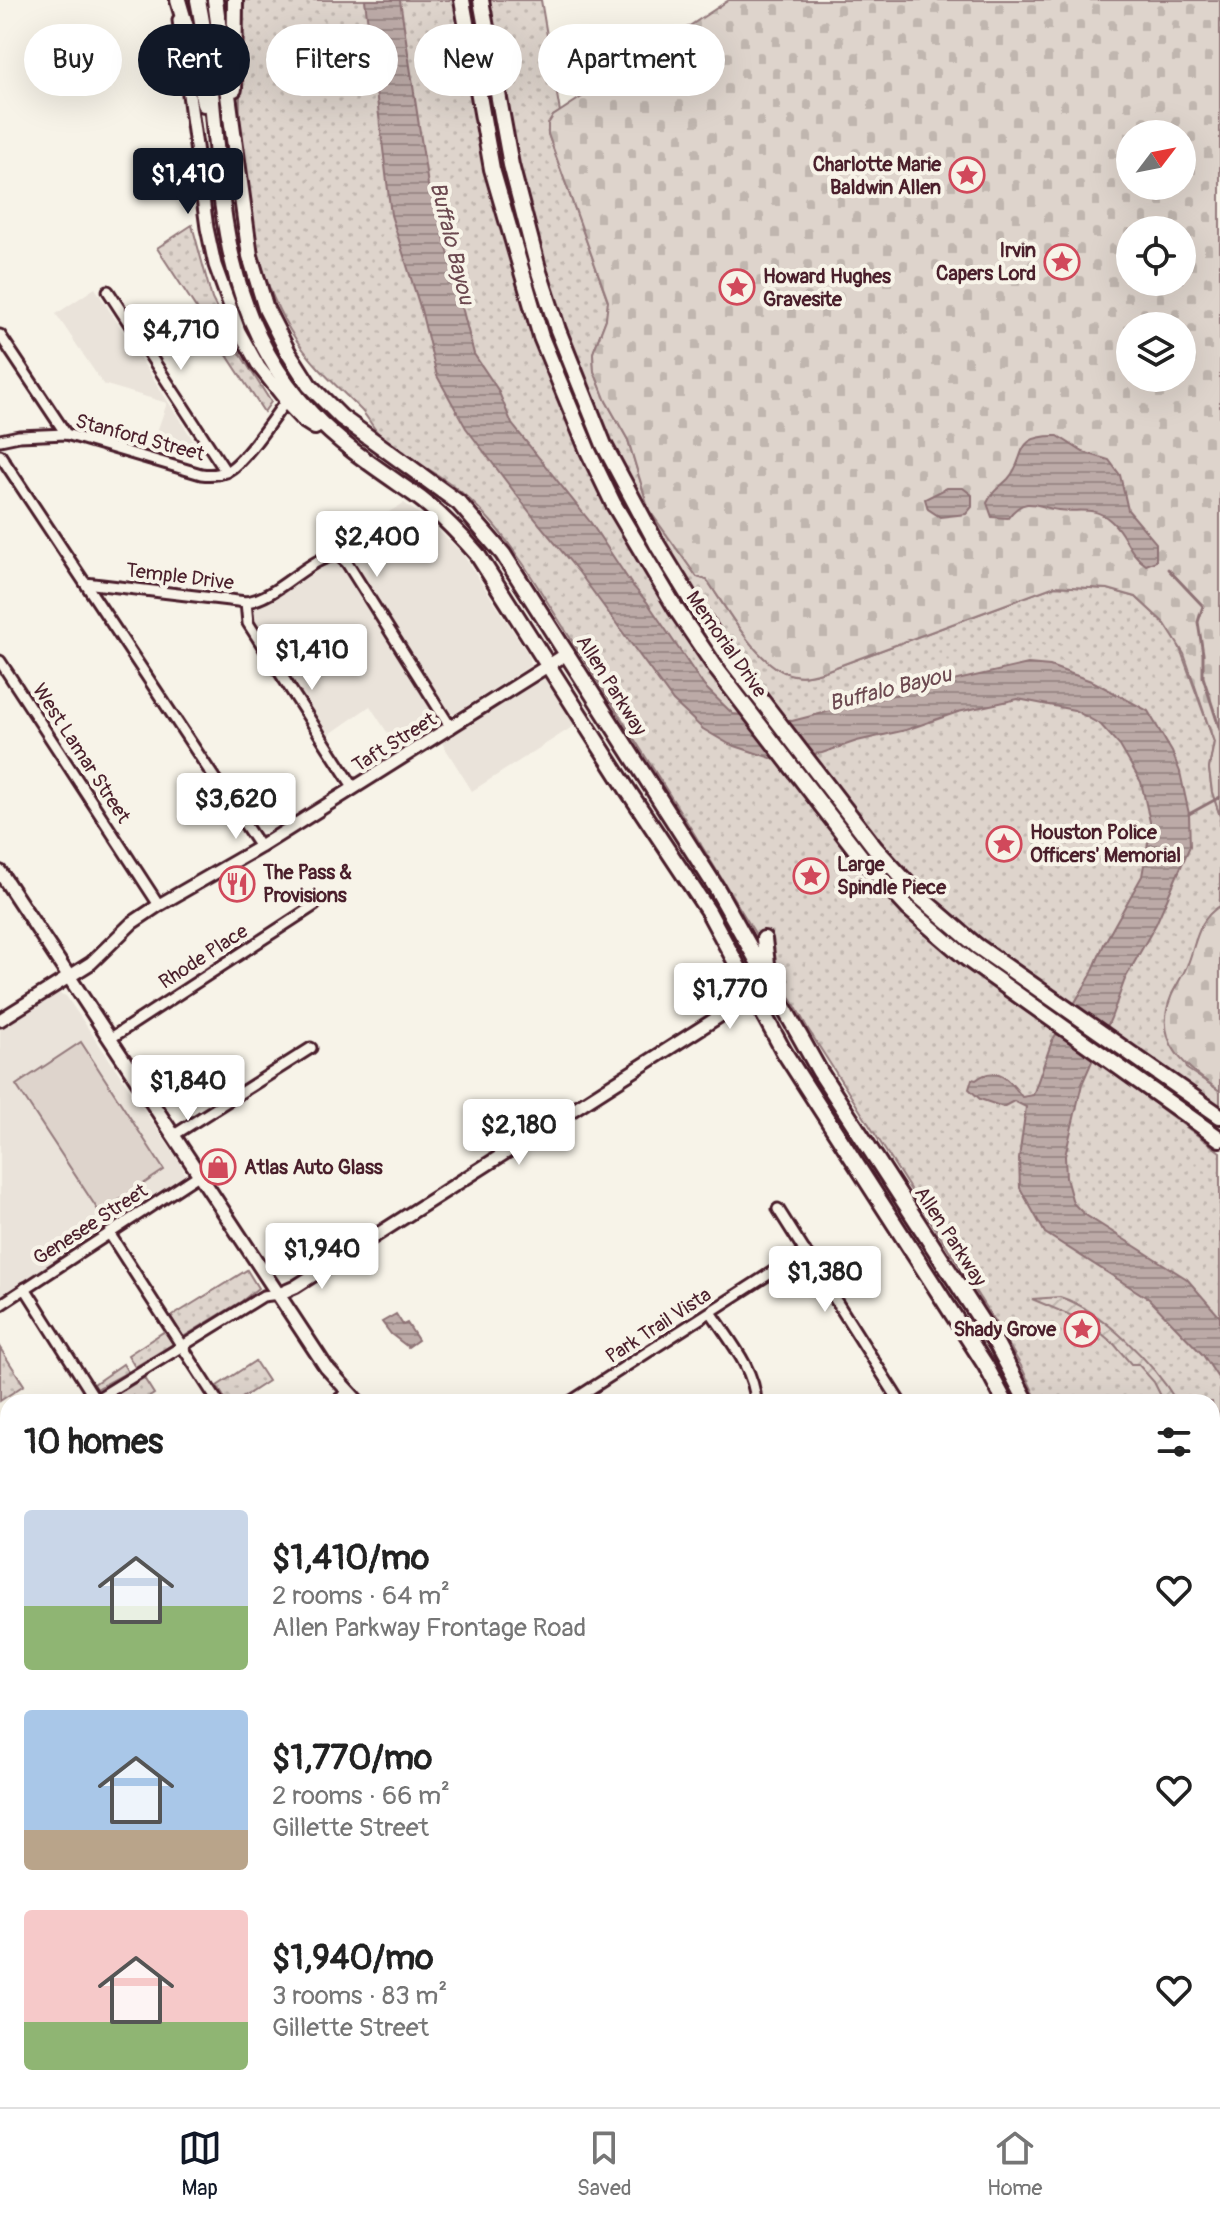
<!DOCTYPE html>
<meta charset="utf-8">
<style>
body{margin:0;font-family:Pangolin,sans-serif;background:#f6f6f6;color:#222;height:100vh;display:flex;flex-direction:column;font-size:30px;white-space:nowrap}
*{box-sizing:border-box;margin:0}
p{font-size:26px;color:#767676}
.icon{flex:none;width:44px;height:44px;fill:none;stroke:currentColor;stroke-width:2;stroke-linecap:round;stroke-linejoin:round}
.map{position:relative;flex:1;overflow:hidden}
.details{position:absolute;left:0px;top:1394px;width:1220px;height:714px;display:flex;flex-direction:column;background:#fff;border-radius:24px 24px 0 0;box-shadow:0 8px 32px #0002}
.details>*{flex:none}
.banner{position:absolute;left:24px;top:24px;width:800px;height:72px;display:flex;gap:16px}
.needle{width:52px;rotate:58deg}
.controls{position:absolute;left:1116px;top:120px;display:grid;gap:16px}
.controls a{display:grid;place-items:center;width:80px;height:80px;border-radius:50%;background:#fff;box-shadow:0 8px 32px #0002;font-size:40px}
.price{position:absolute;translate:-50% -68px;padding:0 18px;border-radius:8px;background:#fff;color:#222;font-size:26px;line-height:52px;filter:drop-shadow(0 2px 4px #0008)}
.price::after{content:'';position:absolute;left:50%;top:48px;width:24px;height:18px;margin-left:-12px;background:inherit;clip-path:polygon(0 0,100% 0,50% 100%)}
.price.on{background:#111827;color:#fff}
ul{padding:0;list-style:none}
li{display:flex;align-items:center;gap:24px;height:200px;padding:0 24px}
li span{display:grid;place-items:center;flex:none;width:224px;height:160px;border-radius:8px;color:#555}
li>.icon{margin-inline-start:auto}
span .icon{width:96px;height:96px;fill:#fffc;stroke-width:1}
li b{font-size:34px}
h2{display:flex;justify-content:space-between;align-items:center;height:96px;padding:0 24px;font-size:34px}
.tag{padding:0 28px;border-radius:36px;background:#fff;box-shadow:0 8px 32px #0002;font-size:28px;line-height:72px}
.tag.on{background:#111827;color:#fff}
.menu{display:flex;justify-content:space-around;align-items:center;height:112px;border-top:2px solid #e0e0e0;background:#fff;font-size:22px;color:#767676}
.menu a{display:grid;justify-items:center;gap:4px}
.menu .on{color:#111827}
.map>svg:first-child{display:block}
.built{fill:#eae3da}
.grass{fill:url(#grass-dots);stroke:#947a7c;stroke-width:2}
.cemetery{fill:url(#cemetery-stones);stroke:#947a7c;stroke-width:2;fill-rule:evenodd}
.garden{fill:url(#garden-furrows);stroke:#947a7c;stroke-width:2}
.pitch{fill:#ded4cc;stroke:#947a7c;stroke-width:2}
.water{fill:url(#water-rules);stroke:#8e7275;stroke-width:2}
.lines{fill:none;stroke-linecap:round;stroke-linejoin:round}
.stream{stroke:#8e7275;stroke-width:3}
.minor-casing{stroke:#4a1f2b;stroke-width:15}
.tertiary-casing{stroke:#4a1f2b;stroke-width:17}
.secondary-casing{stroke:#4a1f2b;stroke-width:18}
.primary-casing{stroke:#4a1f2b;stroke-width:20}
.motorway-casing{stroke:#4a1f2b;stroke-width:22}
.minor{stroke:#f7f3e8;stroke-width:9}
.tertiary{stroke:#f7f3e8;stroke-width:11}
.secondary{stroke:#f7f3e8;stroke-width:12}
.primary{stroke:#f7f3e8;stroke-width:14}
.motorway{stroke:#f7f3e8;stroke-width:16}
.motorway-bridge-casing{stroke:#4a1f2b;stroke-width:22;stroke-linecap:butt}
.motorway-bridge{stroke:#f7f3e8;stroke-width:16}
.labels{text-anchor:middle;stroke-width:8;stroke-linejoin:round;paint-order:stroke}
.poi-label{font-size:20px;font-weight:bold;fill:#4a1f2b;stroke:#f7f3e8;text-anchor:start}
.street-label{font-size:20px;fill:#4a1f2b;stroke:#f7f3e8}
.water-label{font-size:22px;font-style:italic;fill:#6c4950;stroke:#f7f3e8}
</style>
<div class="map">
<svg width="1220" height="2107" viewBox="0 0 1220 2107">
<defs>
<pattern id="grass-dots" width="8" height="8" patternUnits="userSpaceOnUse" patternTransform="scale(2)"><rect width="8" height="8" fill="#ded4cc"/><path d="M2 2h.1M6 6h.1" fill="none" stroke="#c0b6af" stroke-width="1.8" stroke-linecap="round"/></pattern>
<pattern id="cemetery-stones" width="16" height="16" patternUnits="userSpaceOnUse" patternTransform="scale(2)"><rect width="16" height="16" fill="#ded4cc"/><path d="M2 7V4a2 2 0 0 1 4 0v3zM10 15v-3a2 2 0 0 1 4 0v3z" fill="#c0b6af"/></pattern>
<pattern id="garden-furrows" width="10" height="10" patternUnits="userSpaceOnUse" patternTransform="scale(2)"><rect width="10" height="10" fill="#ded4cc"/><path d="M-1 1l2-2M0 10L10 0M9 11l2-2" fill="none" stroke="#c0b6af"/></pattern>
<pattern id="water-rules" width="6" height="5" patternUnits="userSpaceOnUse" patternTransform="scale(2)"><rect width="6" height="5" fill="#bcaaa7"/><path d="M0 2.5h6" fill="none" stroke="#9b8a88"/></pattern>
</defs>
<rect width="100%" height="100%" fill="#f7f3e8"/>
<filter id="ink" filterUnits="userSpaceOnUse"><feTurbulence type="fractalNoise" baseFrequency=".0125" numOctaves="2"/><feDisplacementMap in="SourceGraphic" scale="16" xChannelSelector="R" yChannelSelector="G"/><feConvolveMatrix kernelMatrix="1 2 1 2 8 2 1 2 1" color-interpolation-filters="sRGB"/></filter>
<g filter="url(#ink)">
<g class="built">
<polygon points="95,288 169,403 206,460 152,446 167,403 103,384 56,314"/>
<polygon points="404,503 426,519 462,553 530,657 530,666 454,714 448,712 444,707 337,543"/>
<polygon points="330,560 337,562 438,718 436,725 398,749 370,706 327,736 250,617 253,609"/>
<polygon points="545,675 577,724 472,791 442,743"/>
<polygon points="58,993 66,996 183,1167 185,1175 0,1298 0,1030"/>
<polygon points="673,2100 785,2100 790,2107 674,2107"/>
<polygon points="856,2100 1085,2100 1074,2107 845,2107"/>
</g>
<g class="grass">
<path d="M 243,0 L 541,0 L 560,112 L 553,116 L 548,134 L 608,301 L 606,319 L 593,353 L 594,371 L 606,401 L 628,440 L 649,510 L 697,577 L 707,580 C 725,606 761,671 794,675 C 805,677 814,674 825,671 L 1055,586 L 1108,589 L 1136,597 L 1165,624 L 1178,643 L 1214,742 L 1209,769 L 1212,792 L 1220,816 L 1220,906 C 1199,919 1198,938 1190,960 C 1186,972 1178,983 1172,994 L 1187,1069 L 1220,1091 L 1220,1106 L 1140,1049 L 1120,1078 L 1220,1152 L 1220,1945 L 1212,1939 L 1212,1402 L 1038,1402 L 1021,1366 L 1000,1330 L 808,1029 L 753,930 L 690,827 L 524,565 C 503,535 481,506 451,484 C 428,468 403,455 381,436 C 372,428 368,416 359,408 C 337,386 315,367 297,341 C 255,280 245,200 240,127 C 238,85 245,42 243,0 Z"/>
<polygon points="192,225 212,299 241,355 271,402 264,412 157,248"/>
<polygon points="247,1270 258,1288 242,1301 183,1337 171,1317"/>
<polygon points="165,1331 173,1344 135,1367 128,1355"/>
<polygon points="0,1348 24,1385 0,1401"/>
<polygon points="255,1361 268,1381 236,1402 227,1402 217,1386"/>
<polygon points="123,1364 128,1372 97,1389 94,1384"/>
<polygon points="144,1378 154,1394 142,1402 106,1401"/>
<polygon points="1212,1951 1220,1958 1220,2002 1212,1992"/>
</g>
<g class="cemetery">
<path d="M 729,0 L 1220,0 L 1220,816 L 1212,792 L 1209,769 L 1214,742 L 1184,654 L 1165,624 L 1136,597 L 1108,589 L 1055,586 L 825,671 C 814,674 805,677 794,675 C 759,670 726,607 707,580 L 697,577 L 649,510 L 628,440 L 606,401 L 594,371 L 593,353 L 606,319 L 608,301 L 548,134 L 548,124 L 553,116 ZM 1130,134 L 1182,134 L 1182,186 L 1130,186 ZM 1130,230 L 1182,230 L 1182,282 L 1130,282 ZM 1130,326 L 1182,326 L 1182,378 L 1130,378 Z"/>
<path d="M 1220,906 L 1220,1091 C 1187,1068 1152,1043 1171,997 C 1176,984 1186,972 1190,958 C 1197,937 1200,918 1220,906 Z"/>
</g>
<path class="garden" d="M 1060,1297 C 1102,1310 1155,1365 1177,1402 L 1164,1402 L 1154,1382 L 1138,1364 L 1131,1364 L 1114,1344 L 1089,1323 L 1032,1299 Z"/>
<polygon class="pitch" points="81,1042 164,1170 100,1213 16,1085"/>
<g class="water">
<path d="M 365,0 L 400,0 L 428,185 L 441,224 L 474,354 L 498,390 L 512,424 L 591,523 L 632,585 L 647,602 L 704,686 L 733,714 L 792,721 L 913,690 L 1028,664 L 1050,666 L 1094,682 L 1148,711 L 1172,752 L 1180,772 L 1189,814 L 1190,846 L 1156,924 L 1125,979 L 1111,1018 L 1082,1084 L 1065,1156 L 1066,1178 L 1073,1203 L 1084,1214 L 1187,1279 L 1220,1317 L 1220,1381 L 1203,1355 L 1149,1299 L 1045,1233 L 1020,1188 L 1019,1158 L 1026,1107 L 1014,1101 L 1003,1107 L 980,1099 L 969,1089 L 972,1079 L 976,1080 C 996,1064 1011,1081 1022,1097 L 1033,1095 L 1052,1041 L 1090,977 L 1104,944 L 1142,876 L 1151,826 L 1141,782 L 1120,746 L 1101,725 L 1074,710 L 1018,699 L 958,712 L 906,730 L 857,741 L 822,753 L 771,758 L 729,744 L 703,729 L 673,701 L 578,571 L 531,514 L 466,428 L 437,376 L 421,310 L 391,215 Z"/>
<path d="M 1058,436 L 1083,452 L 1109,460 L 1120,475 L 1128,510 L 1156,543 L 1156,561 L 1146,565 C 1127,552 1127,535 1111,521 C 1094,505 1078,513 1058,510 C 1048,509 1038,503 1027,504 C 1019,505 1013,511 1008,518 L 992,517 L 987,503 C 993,490 998,489 1008,479 C 1028,457 1011,435 1058,436 Z"/>
<polygon points="947,488 963,488 972,495 972,507 966,514 940,517 928,509 925,499"/>
<polygon points="396,1314 403,1325 407,1323 418,1340 408,1347 391,1334 382,1322"/>
<path d="M 1220,1665 L 1220,1777 C 1206,1747 1208,1696 1220,1665 Z"/>
</g>
<g class="lines">
<g class="stream">
<polyline points="1168,569 1203,606 1198,622 1203,654 1203,677 1220,730"/>
<polyline points="1189,814 1220,797"/>
<polyline points="1212,1869 1220,1871"/>
</g>
<defs>
<g id="minor">
<polyline points="108,291 226,472"/>
<polyline points="0,335 66,434"/>
<path d="M 0,440 L 19,436 L 66,434 L 201,474 C 209,475 219,475 227,471 C 244,463 273,418 286,401"/>
<polyline points="0,455 260,847"/>
<path d="M 85,583 L 246,602 C 279,598 309,556 338,555 L 347,563 L 451,728"/>
<polyline points="246,602 248,623 354,788"/>
<polyline points="0,661 159,905"/>
<polyline points="111,1038 315,905"/>
<polyline points="174,1135 311,1048"/>
<polyline points="778,1209 900,1402"/>
<polyline points="109,1233 218,1402"/>
<polyline points="25,1288 97,1402"/>
<polyline points="0,1305 200,1174"/>
<path d="M 711,1312 C 729,1340 754,1368 756,1402"/>
<polyline points="92,1402 263,1296 279,1294"/>
<polyline points="334,1402 348,1393"/>
<polyline points="570,1402 805,1251"/>
<polyline points="0,1446 8,1459"/>
<polyline points="0,1615 8,1610"/>
<polyline points="0,1638 8,1651"/>
<polyline points="0,1767 8,1762"/>
<polyline points="0,1831 8,1844"/>
<polyline points="0,2021 8,2033"/>
<polyline points="0,2067 8,2062"/>
<polyline points="50,2100 55,2107"/>
<polyline points="294,2100 299,2107"/>
<polyline points="542,2100 547,2107"/>
<polyline points="666,2100 670,2107"/>
<polyline points="175,2107 186,2100"/>
<polyline points="412,2107 423,2100"/>
<polyline points="649,2107 659,2100"/>
<polyline points="832,2107 843,2100"/>
</g>
<g id="tertiary">
<polyline points="179,20 207,228 215,265 239,331 259,367 286,401"/>
<polyline points="0,1020 91,963 132,923 159,905 260,847 568,653"/>
<polyline points="279,1294 295,1287 770,984"/>
<polyline points="1084,2107 1096,2100"/>
</g>
<g id="secondary">
<polyline points="0,872 326,1367 358,1402"/>
<polyline points="797,2100 801,2107"/>
</g>
<g id="primary">
<polyline points="178,0 197,65 204,104"/>
<path d="M 198,0 C 228,146 200,294 311,413 C 341,445 375,467 411,492 C 436,509 457,531 477,554 L 627,789 L 708,911 L 784,1052 L 986,1366 L 1005,1402"/>
<polyline points="215,0 250,256 266,309 288,352 309,385 341,417 459,503 503,554 717,889 820,1072 997,1345 1027,1402"/>
<polyline points="462,0 492,169 541,337 588,451 613,503 676,609 718,671 862,858 909,909 966,958 1220,1139"/>
<polyline points="481,0 511,165 539,272 558,330 604,445 658,546 691,600 732,662 875,848 920,897 977,946 1220,1116"/>
<polyline points="234,89 235,0"/>
<polyline points="286,401 304,420 315,427"/>
<polyline points="764,939 768,972"/>
<polyline points="1212,1946 1220,1952"/>
<polyline points="1212,2004 1220,2015"/>
<polyline points="1212,2035 1220,2047"/>
</g>
<g id="motorway">
<polyline points="1212,2073 1216,2092 1215,2107"/>
<polyline points="1187,2107 1202,2100"/>
</g>
</defs>
<use href="#minor" class="minor-casing"/>
<use href="#tertiary" class="tertiary-casing"/>
<use href="#secondary" class="secondary-casing"/>
<use href="#primary" class="primary-casing"/>
<use href="#motorway" class="motorway-casing"/>
<use href="#minor" class="minor"/>
<use href="#tertiary" class="tertiary"/>
<use href="#secondary" class="secondary"/>
<use href="#primary" class="primary"/>
<use href="#motorway" class="motorway"/>
<defs>
<polyline id="motorway-bridge" points="1212,2096 1220,2092"/>
</defs>
<use href="#motorway-bridge" class="motorway-bridge-casing"/>
<use href="#motorway-bridge" class="motorway-bridge"/>
</g>
</g>
<defs>
<symbol id="sight-ring" viewBox="-11 -11 22 22"><circle r="9.5" fill="#f7f3e8" stroke="#d1495b" stroke-width="1.5"/><path d="M0-6L1.8-2.2L6-1.7L2.9 1.2L3.7 5.4L0 3.3L-3.7 5.4L-2.9 1.2L-6-1.7L-1.8-2.2Z" fill="#d1495b"/></symbol>
<symbol id="restaurant-ring" viewBox="-11 -11 22 22"><circle r="9.5" fill="#f7f3e8" stroke="#d1495b" stroke-width="1.5"/><path d="M-5-6h1v4h1v-4h1v4h1v-4h1v5L-1.5 .5V6h-2V.5L-5-1ZM5-6V6H3V1.5H1.5Q1.5-4 5-6Z" fill="#d1495b"/></symbol>
<symbol id="shop-ring" viewBox="-11 -11 22 22"><circle r="9.5" fill="#f7f3e8" stroke="#d1495b" stroke-width="1.5"/><path d="M-5-2.5h2.3a2.7 3.5 0 0 1 5.4 0H5L5.5 6h-11ZM-1.5-2.5h3a1.5 2.3 0 0 0-3 0Z" fill="#d1495b"/></symbol>
</defs>
<g fill-rule="evenodd">
<use href="#sight-ring" x="947" y="155" width="40" height="40"/>
<use href="#sight-ring" x="1042" y="242" width="40" height="40"/>
<use href="#sight-ring" x="717" y="267" width="40" height="40"/>
<use href="#sight-ring" x="984" y="824" width="40" height="40"/>
<use href="#sight-ring" x="791" y="856" width="40" height="40"/>
<use href="#restaurant-ring" x="217" y="864" width="40" height="40"/>
<use href="#shop-ring" x="198" y="1147" width="40" height="40"/>
<use href="#sight-ring" x="1062" y="1309" width="40" height="40"/>
</g>
<g class="labels">
<g class="poi-label">
<text x="941" y="171" text-anchor="end">Charlotte Marie<tspan x="941" dy="23">Baldwin Allen</tspan></text>
<text x="1036" y="257" text-anchor="end">Irvin<tspan x="1036" dy="23">Capers Lord</tspan></text>
<text x="763" y="283">Howard Hughes<tspan x="763" dy="23">Gravesite</tspan></text>
<text x="1030" y="839">Houston Police<tspan x="1030" dy="23">Officers' Memorial</tspan></text>
<text x="837" y="871">Large<tspan x="837" dy="23">Spindle Piece</tspan></text>
<text x="263" y="879">The Pass &amp;<tspan x="263" dy="23">Provisions</tspan></text>
<text x="244" y="1174">Atlas Auto Glass</text>
<text x="1056" y="1336" text-anchor="end">Shady Grove</text>
</g>
<g class="street-label">
<text transform="translate(140 437) rotate(15)" y="7">Stanford Street</text>
<text transform="translate(180 576) rotate(7)" y="7">Temple Drive</text>
<text transform="translate(727 644) rotate(55)" y="7">Memorial Drive</text>
<text transform="translate(612 685) rotate(58)" y="7">Allen Parkway</text>
<text transform="translate(394 742) rotate(-32)" y="7">Taft Street</text>
<text transform="translate(82 753) rotate(57)" y="7">West Lamar Street</text>
<text transform="translate(203 956) rotate(-33)" y="7">Rhode Place</text>
<text transform="translate(90 1224) rotate(-33)" y="7">Genesee Street</text>
<text transform="translate(951 1236) rotate(57)" y="7">Allen Parkway</text>
<text transform="translate(658 1325) rotate(-33)" y="7">Park Trail Vista</text>
</g>
<g class="water-label">
<text transform="translate(453 243) rotate(76)" y="8">Buffalo Bayou</text>
<text transform="translate(890 688) rotate(-14)" y="8">Buffalo Bayou</text>
</g>
</g>
</svg>
<div class="controls">
<a><svg class="needle" viewBox="-14 -14 28 28"><path d="M0-13l5 13h-10z" fill="#e53935"/><path d="M0 13l5-13h-10z" fill="#767676"/></svg></a>
<a><svg class="icon" aria-label="locate" viewBox="0 0 24 24"><circle cx="12" cy="12" r="6"/><path d="M12 2v4M12 18v4M2 12h4M18 12h4"/></svg></a>
<a><svg class="icon" aria-label="layers" viewBox="0 0 24 24"><path d="M12 4l9 5-9 5-9-5zM3 14l9 5 9-5"/></svg></a>
</div>
<b class="price on" style="left:188px;top:216px">$1,410</b>
<b class="price" style="left:181px;top:372px">$4,710</b>
<b class="price" style="left:377px;top:579px">$2,400</b>
<b class="price" style="left:312px;top:692px">$1,410</b>
<b class="price" style="left:236px;top:841px">$3,620</b>
<b class="price" style="left:730px;top:1031px">$1,770</b>
<b class="price" style="left:188px;top:1123px">$1,840</b>
<b class="price" style="left:519px;top:1167px">$2,180</b>
<b class="price" style="left:322px;top:1291px">$1,940</b>
<b class="price" style="left:825px;top:1314px">$1,380</b>
<div class="banner">
<a class="tag">Buy</a>
<a class="tag on">Rent</a>
<a class="tag">Filters</a>
<a class="tag">New</a>
<a class="tag">Apartment</a>
</div>
<section class="details">
<h2>10 homes<svg class="icon" aria-label="filters" viewBox="0 0 24 24"><path d="M4 7h16M4 17h16"/><circle cx="9" cy="7" r="2"/><circle cx="15" cy="17" r="2"/></svg></h2>
<ul>
<li><span style="background:linear-gradient(#c9d6e8 60%,#8fb573 0)"><svg class="icon" aria-label="home" viewBox="0 0 24 24"><path d="M3 11l9-7 9 7M6 9v11h12V9"/></svg></span><div><b>$1,410/mo</b><p>2 rooms · 64 m²</p><p>Allen Parkway Frontage Road</p></div><svg class="icon" aria-label="heart" viewBox="0 0 24 24"><path d="M12 20l-8-8c-3-5 5-10 8-4 3-6 11-1 8 4z"/></svg></li>
<li><span style="background:linear-gradient(#a9c7e8 75%,#b9a48a 0)"><svg class="icon" aria-label="home" viewBox="0 0 24 24"><path d="M3 11l9-7 9 7M6 9v11h12V9"/></svg></span><div><b>$1,770/mo</b><p>2 rooms · 66 m²</p><p>Gillette Street</p></div><svg class="icon" aria-label="heart" viewBox="0 0 24 24"><path d="M12 20l-8-8c-3-5 5-10 8-4 3-6 11-1 8 4z"/></svg></li>
<li><span style="background:linear-gradient(#f6c9c9 70%,#8fb573 0)"><svg class="icon" aria-label="home" viewBox="0 0 24 24"><path d="M3 11l9-7 9 7M6 9v11h12V9"/></svg></span><div><b>$1,940/mo</b><p>3 rooms · 83 m²</p><p>Gillette Street</p></div><svg class="icon" aria-label="heart" viewBox="0 0 24 24"><path d="M12 20l-8-8c-3-5 5-10 8-4 3-6 11-1 8 4z"/></svg></li>
</ul>
</section>
</div>
<nav class="menu">
<a class="on"><svg class="icon" aria-label="map" viewBox="0 0 24 24"><path d="M3 6l6-2 6 2 6-2v14l-6 2-6-2-6 2zM9 4v14M15 6v14"/></svg>Map</a>
<a><svg class="icon" aria-label="saved" viewBox="0 0 24 24"><path d="M7 4h10v16l-5-4-5 4z"/></svg>Saved</a>
<a><svg class="icon" aria-label="home" viewBox="0 0 24 24"><path d="M3 11l9-7 9 7M6 9v11h12V9"/></svg>Home</a>
</nav>
